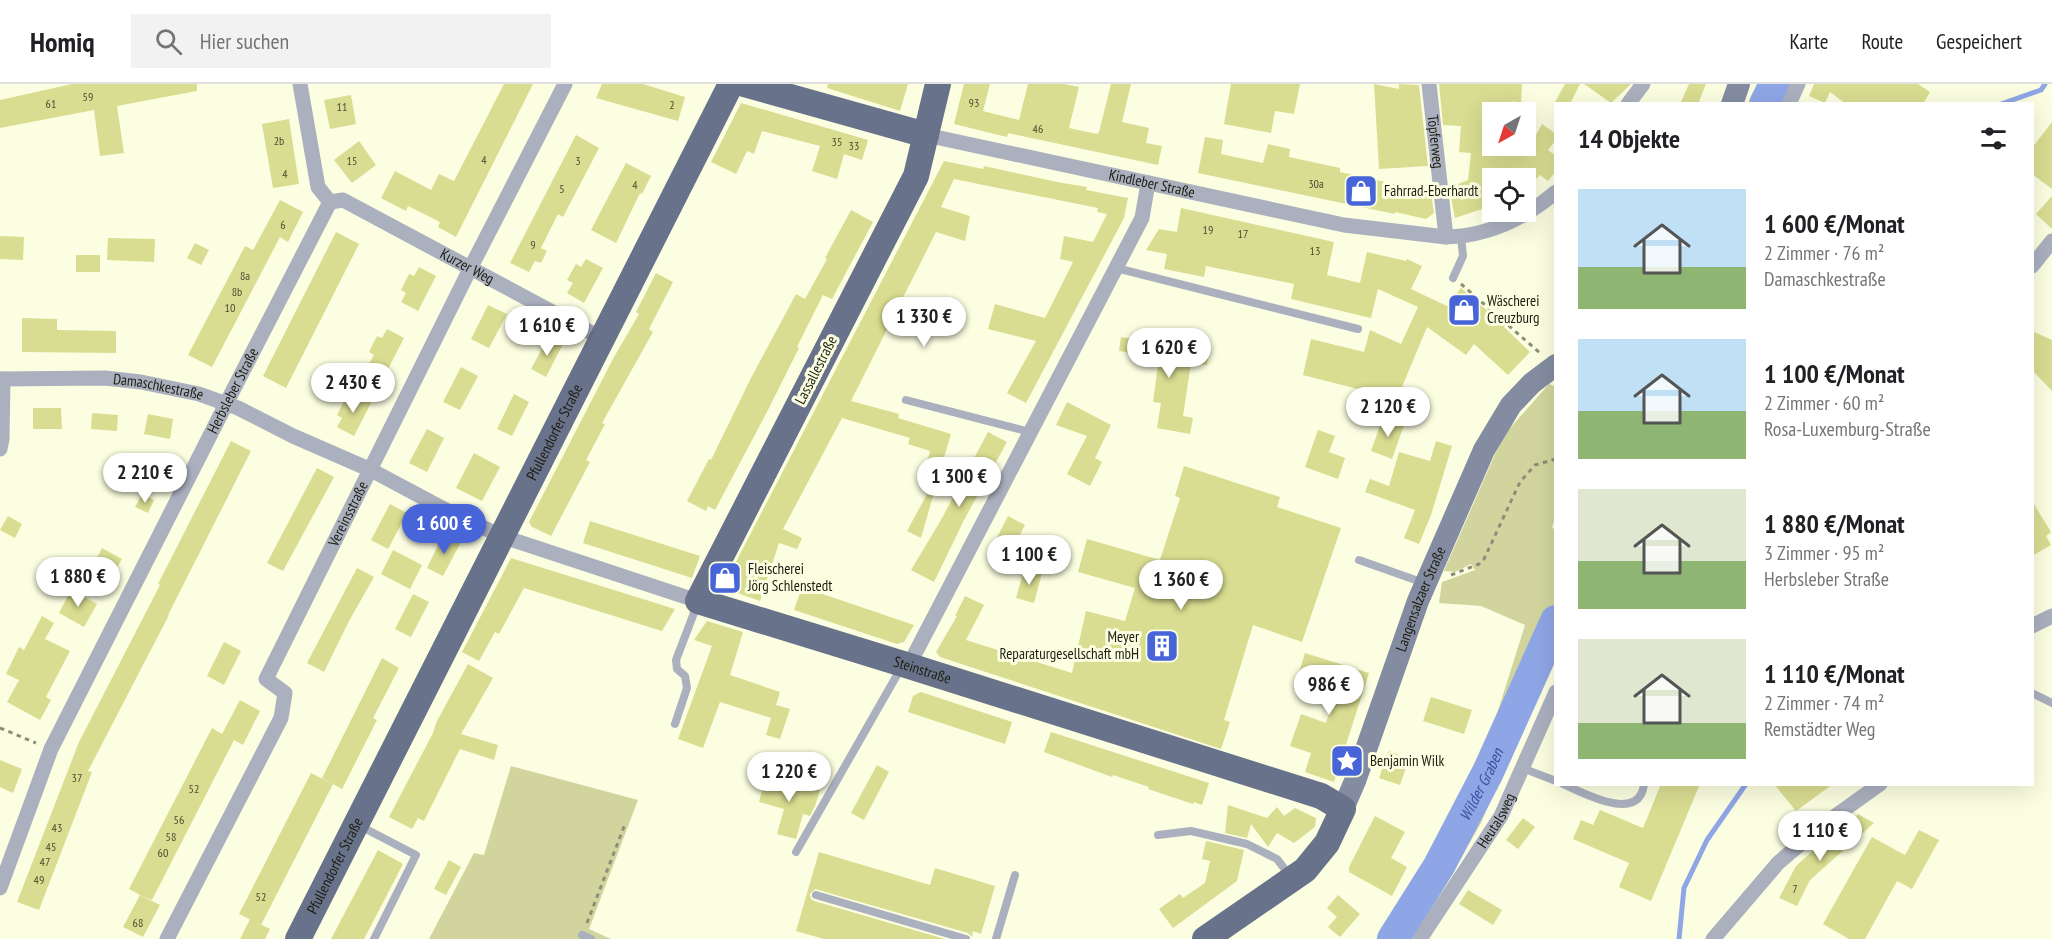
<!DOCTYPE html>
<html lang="de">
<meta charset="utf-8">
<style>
body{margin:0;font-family:"PT Sans Narrow",sans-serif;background:#f2f2f2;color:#202124;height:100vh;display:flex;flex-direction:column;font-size:22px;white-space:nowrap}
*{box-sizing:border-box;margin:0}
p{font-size:20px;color:#757577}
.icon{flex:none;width:33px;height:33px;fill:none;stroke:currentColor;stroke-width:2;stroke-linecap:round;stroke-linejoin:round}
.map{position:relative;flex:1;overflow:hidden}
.side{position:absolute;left:1554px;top:18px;width:480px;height:684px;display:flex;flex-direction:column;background:#fff;border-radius:0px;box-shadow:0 6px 24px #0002}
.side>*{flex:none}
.needle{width:39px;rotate:219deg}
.buttons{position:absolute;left:1482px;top:18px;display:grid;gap:12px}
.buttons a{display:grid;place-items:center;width:54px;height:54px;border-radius:0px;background:#fff;box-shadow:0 6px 24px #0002;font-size:30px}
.price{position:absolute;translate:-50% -51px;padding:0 14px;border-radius:21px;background:#fff;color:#222;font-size:20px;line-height:39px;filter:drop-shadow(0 2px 3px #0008)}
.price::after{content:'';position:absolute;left:50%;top:36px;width:18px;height:14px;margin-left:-9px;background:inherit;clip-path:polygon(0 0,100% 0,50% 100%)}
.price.current{background:#4764d8;color:#fff}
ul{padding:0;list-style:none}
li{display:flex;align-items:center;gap:18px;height:150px;padding:0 24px}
li span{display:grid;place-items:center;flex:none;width:168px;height:120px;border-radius:0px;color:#555}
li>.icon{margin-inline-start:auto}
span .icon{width:72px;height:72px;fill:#fffc;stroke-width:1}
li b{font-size:26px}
h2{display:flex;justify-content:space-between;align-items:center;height:72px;padding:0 24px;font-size:26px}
header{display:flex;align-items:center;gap:36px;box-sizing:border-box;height:84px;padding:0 30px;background:#fff;border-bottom:2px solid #e0e0e0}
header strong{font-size:28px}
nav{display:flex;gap:33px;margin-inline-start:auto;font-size:21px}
.search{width:420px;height:54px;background:#f2f2f2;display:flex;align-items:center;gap:15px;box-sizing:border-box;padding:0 21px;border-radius:0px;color:#757577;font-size:22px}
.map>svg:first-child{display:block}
.green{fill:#d1d59d}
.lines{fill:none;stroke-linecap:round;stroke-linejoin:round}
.stream{stroke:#8fa6e6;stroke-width:5}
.river{stroke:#8fa6e6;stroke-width:32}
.building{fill:#d9dd91}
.path{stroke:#8c8e79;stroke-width:3;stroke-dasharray:4.5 4.5;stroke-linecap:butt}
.lane{stroke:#abb0bf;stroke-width:8}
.street{stroke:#abb0bf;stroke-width:15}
.secondary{stroke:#848ca1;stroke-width:22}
.primary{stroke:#69728b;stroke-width:26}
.labels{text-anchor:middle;stroke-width:6;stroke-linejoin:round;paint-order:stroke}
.number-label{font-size:12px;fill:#4b4d30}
.street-label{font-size:15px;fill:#1c1d10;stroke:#fcfee1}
.poi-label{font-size:15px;fill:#1c1d10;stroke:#fcfee1;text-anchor:start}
.water-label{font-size:16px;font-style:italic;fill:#3b519e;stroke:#fcfee1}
</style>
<header>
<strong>Homiq</strong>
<div class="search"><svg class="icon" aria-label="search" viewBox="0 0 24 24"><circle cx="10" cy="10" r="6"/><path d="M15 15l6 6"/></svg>Hier suchen</div>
<nav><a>Karte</a><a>Route</a><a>Gespeichert</a></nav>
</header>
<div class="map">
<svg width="2052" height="855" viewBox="0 0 2052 855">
<rect width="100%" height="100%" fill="#fcfee1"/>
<g class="green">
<polygon points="1549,300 1556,303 1556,432 1552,443 1556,448 1555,567 1481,739 1435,820 1410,855 1379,855 1389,844 1427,782 1478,690 1525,541 1481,522 1439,519 1442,498 1475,486 1471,480 1455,488 1444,487 1496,368 1509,345"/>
<polygon points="511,682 638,716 589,845 611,855 429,855 474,769 484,771"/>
</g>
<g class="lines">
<g class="stream">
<polyline points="2001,20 2041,6 2045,0"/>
<polyline points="1679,855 1684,804 1707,756 1746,700"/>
</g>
<g class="river">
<polyline points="1765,20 1775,0"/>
<path id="s1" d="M 1393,855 L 1439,782 L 1488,688 L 1556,537"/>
</g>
</g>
<g class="building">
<polygon points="72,0 197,0 197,7 117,22 124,69 100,72 94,26 0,44 0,16"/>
<polygon points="504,0 533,0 456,153 438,143 440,138 408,122 406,127 381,114 395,87 431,106 439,90 454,97"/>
<polygon points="602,0 643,0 685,13 678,37 596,14"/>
<polygon points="828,0 908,0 900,27 827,4"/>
<polygon points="964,0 990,0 983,27 1019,36 1028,0 1064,0 1079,3 1069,44 1097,50 1099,48 1111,0 1131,0 1122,38 1149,44 1146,59 1162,62 1158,81 1008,49 1007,53 954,40"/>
<polygon points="1231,0 1300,0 1294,30 1275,27 1271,49 1224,40"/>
<polygon points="1374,0 1399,5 1399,0 1419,1 1428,82 1379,85"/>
<polygon points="1439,0 1522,0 1521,19 1511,17 1527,28 1492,28 1489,65 1525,69 1525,71 1542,40 1556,50 1556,56 1548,66 1556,72 1556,87 1548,97 1540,91 1526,106 1526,94 1511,94 1506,89 1483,89 1482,108 1487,121 1491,122 1455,134 1451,113 1463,116 1458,100 1468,96 1471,69 1459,68 1461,42 1443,41"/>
<polygon points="1565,0 1580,0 1570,20 1554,20"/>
<polygon points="1584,0 1631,0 1611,19"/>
<polygon points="1689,0 1706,0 1698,20 1680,20"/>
<polygon points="1814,0 1918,0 1930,8 1923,20 1846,20 1830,8 1825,19 1809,12"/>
<polygon points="351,11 356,40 330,45 324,16"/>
<polygon points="741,19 868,56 862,76 844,70 837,95 812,87 820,62 762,47 754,70 747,67 736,90 711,78"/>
<polygon points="289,35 299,100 273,104 262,40"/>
<polygon points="2052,38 2052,105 2032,90 2032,64"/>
<polygon points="576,51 599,64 563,133 558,130 541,164 547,167 541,179 535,177 529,188 510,179"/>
<polygon points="1205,53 1223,56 1221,70 1263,79 1268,60 1290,65 1289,73 1340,84 1340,88 1431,108 1434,129 1426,135 1395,128 1395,130 1198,89"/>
<polygon points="359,57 376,81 352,99 334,76"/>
<polygon points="944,77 983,85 984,82 1057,98 1087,103 1086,106 1128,114 1124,134 1026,319 1007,309 1036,257 988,245 995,220 1045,234 1073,178 1060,175 1064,152 1093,158 1107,130 1097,128 1098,124 954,95 941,123 970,132 965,157 936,148 851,317 899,330 898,334 951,350 942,380 928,375 930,367 908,360 910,354 842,334 783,445 802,454 797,465 779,459 760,517 729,506 726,497"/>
<polygon points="626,79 651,92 642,110 640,109 616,159 591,146"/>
<polygon points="2052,112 2052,145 2036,130"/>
<polygon points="280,116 303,128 288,158 280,153 212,283 188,271 245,162 253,166"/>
<polygon points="1181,124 1334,158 1327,191 1360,199 1367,168 1406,177 1407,175 1422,182 1411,205 1447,222 1461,204 1505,242 1504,243 1530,268 1508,291 1474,260 1466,271 1427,243 1397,315 1303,291 1311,255 1364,268 1370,246 1401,260 1418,223 1378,205 1371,234 1291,215 1294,200 1206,182 1204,193 1164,185 1167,170 1146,166 1159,145 1177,148"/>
<polygon points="851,126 873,138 832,215 823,211 797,263 799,264 768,326 715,426 708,422 706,427 687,417 709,375 711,376 751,294 796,210 805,215 827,175 825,174"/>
<polygon points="336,148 359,160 286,304 263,292"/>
<polygon points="0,152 24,153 23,176 0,175"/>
<polygon points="108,154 155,155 154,178 107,176"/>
<polygon points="195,159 209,166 201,181 187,174"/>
<rect x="76" y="171" width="24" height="17"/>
<polygon points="586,175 603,184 584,219 567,209 573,199 567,196 576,180 581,183"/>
<polygon points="419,183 436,192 418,227 401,218 406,209 401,206 409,190 414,192"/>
<polygon points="656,189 673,198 649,245 653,248 602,339 605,340 586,376 590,378 551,452 532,443 529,438 614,273 639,230 636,228"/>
<polygon points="488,221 507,230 489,264 471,255"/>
<polygon points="22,234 57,235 57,246 116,247 116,269 22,268"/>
<polygon points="387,245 404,254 386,289 369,280 374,271 369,268 377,252 382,254"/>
<polygon points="2032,247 2052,256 2052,307 2032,286"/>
<polygon points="549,252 563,260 546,293 531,285"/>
<polygon points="1121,253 1209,268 1207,281 1191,279 1183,332 1193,334 1190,350 1157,344 1161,319 1153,318 1159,273 1119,267"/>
<polygon points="461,283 478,292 460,326 443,318"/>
<polygon points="355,309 372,317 354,352 337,343 342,334 337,331 345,315 350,318"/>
<polygon points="514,310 529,318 512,352 497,345"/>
<polygon points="1067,318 1111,341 1095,374 1102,378 1090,402 1067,390 1087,352 1056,341"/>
<polygon points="33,324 61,324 62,345 33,345"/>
<polygon points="92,329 118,331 117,347 91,345"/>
<polygon points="148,330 173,335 170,355 144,350"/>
<polygon points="1383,333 1404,341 1392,375 1371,367"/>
<polygon points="427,345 444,354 427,388 409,379"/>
<polygon points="1318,346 1335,352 1329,368 1345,374 1338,395 1305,383"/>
<polygon points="988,348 1007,358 964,436 934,498 911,486 941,436"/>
<polygon points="231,357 251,367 168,531 169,531 88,687 92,688 39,826 17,818 79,658 160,501 158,500"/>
<polygon points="1436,357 1452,362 1431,431 1419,460 1404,454 1415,426 1365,408 1370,395 1389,402 1399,368 1430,377"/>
<polygon points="474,369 500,383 482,417 456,404"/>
<polygon points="1184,382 1280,413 1277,423 1341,444 1302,558 1253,541 1224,636 1230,638 1221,665 940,573 936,568 957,532 955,532 965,512 984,521 966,556 1072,589 1086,527 1125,537 1135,504 1078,488 1087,455 1160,476 1180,414 1175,412"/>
<polygon points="317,384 334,393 283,487 267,479"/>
<polygon points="142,410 154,416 148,429 135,423"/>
<polygon points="927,410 933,412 921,454 907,447"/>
<polygon points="2032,417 2051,448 2046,452 2051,461 2032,472"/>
<polygon points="390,420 407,429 388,465 371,456"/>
<polygon points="8,432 22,440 15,454 0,446"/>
<polygon points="1008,432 1025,441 1006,478 989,469"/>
<polygon points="590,437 700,472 692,494 583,459"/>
<polygon points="444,449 461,458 443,492 427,484"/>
<polygon points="102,464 122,475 110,496 91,486"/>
<polygon points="393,466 422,481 410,505 381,490"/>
<polygon points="511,474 675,525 662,547 524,504 499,550 495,548 479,577 462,568"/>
<polygon points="357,484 374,493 349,537 324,588 307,579"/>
<polygon points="1024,486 1042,489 1034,519 1016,514"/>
<polygon points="802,503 914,541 904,558 897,560 794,526"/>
<polygon points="71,506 97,520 84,543 59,529"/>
<polygon points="413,510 429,518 411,553 395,545"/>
<polygon points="42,532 54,539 45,555 70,567 46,613 51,616 40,636 7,618 19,596 6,590 19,563 24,566"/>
<polygon points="707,537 743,548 730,591 780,608 776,621 790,625 780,655 766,651 771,634 720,618 703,664 678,655 712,562 694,556"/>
<polygon points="224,558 241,567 224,601 207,592"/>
<polygon points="1305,569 1369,589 1334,698 1305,688 1311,669 1290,662 1301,630 1326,639 1336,604 1298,592"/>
<polygon points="382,574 399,584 373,634 377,636 342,705 322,694"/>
<polygon points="468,580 493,594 461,650 498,661 494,676 460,665 424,737 418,734 412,745 389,733 433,649 436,639"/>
<polygon points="921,608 1012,638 1005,660 908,628 913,612"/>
<polygon points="1431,613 1472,626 1464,650 1423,637"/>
<polygon points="240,616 260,627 243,661 234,656 152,816 140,811 160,821 143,853 123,843 140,811 129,805 212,644 222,650"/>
<polygon points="1051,648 1209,699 1202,721 1194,718 1193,720 1148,705 1149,703 1113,691 1112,693 1044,668"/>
<polygon points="1389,667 1409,675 1400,701 1379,694"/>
<polygon points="0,676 22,685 13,709 0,703"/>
<polygon points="877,681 889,688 864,736 851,729"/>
<polygon points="311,689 333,700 261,841 239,830"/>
<polygon points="766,691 820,706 815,722 810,732 803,730 796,755 777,750 784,725 759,718"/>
<polygon points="1661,700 1700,700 1651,817 1619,803 1629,779 1573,755 1581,736 1593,741 1600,726 1643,744"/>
<polygon points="1774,700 1833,700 1796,727"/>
<polygon points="1228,721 1267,734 1277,723 1284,732 1295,724 1316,734 1315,743 1294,759 1277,749 1268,763 1251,740 1247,754 1225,749"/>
<polygon points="1858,730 1874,739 1810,796 1797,822 1779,814 1796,782 1826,755 1837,767"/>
<polygon points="1375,732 1405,748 1391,774 1407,783 1392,812 1349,788 1349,783"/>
<polygon points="1523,734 1535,743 1518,765 1506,756"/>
<polygon points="1919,746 1939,756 1912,805 1897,797 1865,855 1849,855 1823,840 1872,753 1905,771"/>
<polygon points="1206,757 1244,766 1237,797 1173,844 1159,825 1180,810 1183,814 1205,799 1210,777 1202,775"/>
<polygon points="378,766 403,780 364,855 331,855"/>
<polygon points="819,768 930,801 935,784 995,802 981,850 973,847 972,853 968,849 815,805 810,810 811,815 814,817 945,855 824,855 796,847"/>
<polygon points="449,776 461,783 446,811 434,805"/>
<polygon points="1468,806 1502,826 1493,841 1459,820"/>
<polygon points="1338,811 1360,830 1340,853 1328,843 1337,833 1327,824"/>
<polygon points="250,835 270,845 265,855 240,855"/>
</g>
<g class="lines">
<g class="path">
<polyline points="1461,200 1540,269"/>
<polyline points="1451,491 1479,480 1484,475 1520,398 1535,381 1556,375"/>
<polyline points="0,644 36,659"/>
<polyline points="587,839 625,740"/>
</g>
<g class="lane">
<polyline points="1116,184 1358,245"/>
<polyline points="1453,194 1463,172 1461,153"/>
<polyline points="906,316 1030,348"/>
<polyline points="1359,476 1424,499"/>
<polyline points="2032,609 2052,619"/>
<polyline points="675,640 687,604 685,592 677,585 676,576 697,521"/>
<polyline points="1522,684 1556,697"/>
<path d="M 1563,700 C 1583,709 1640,740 1644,700"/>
<polyline points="360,742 416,771 374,855"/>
<polyline points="1158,751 1191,747 1247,760 1277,775 1290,792"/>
<polyline points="796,768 901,584"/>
<polyline points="816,811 966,855"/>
<polyline points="582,851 591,855"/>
<polyline points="996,855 1015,791"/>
</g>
<g class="street">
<path id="s2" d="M 1429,0 L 1446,153"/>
<polyline points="1628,20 1643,0"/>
<polyline points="1789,20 1798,0"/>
<path id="s3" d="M 926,51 L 1344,141 L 1446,153 C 1487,152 1524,135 1556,108"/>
<path id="s4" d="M 330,118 L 343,116 L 603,255"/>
<polyline points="2032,182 2052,157"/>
<path id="s5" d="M 0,295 L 105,294 L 141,298 L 199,310 L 238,324 L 293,352 L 371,386 L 446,426 L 501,452 L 698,517"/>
<polyline points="0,365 2,355 3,295"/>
<polyline points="2032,542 2052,532"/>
<polyline points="909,581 1142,134 1148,99"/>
<path id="s6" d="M 0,804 L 51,665 L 226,320 L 330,118 L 318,103 L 300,0"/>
<path id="s7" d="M 167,855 L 281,634 L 285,609 L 266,595 L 471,183 L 565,0"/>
<path id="s8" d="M 1420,855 L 1501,732 L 1556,608"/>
<polyline points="1713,855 1778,779 1820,743 1880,700"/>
</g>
<g class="secondary">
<polyline points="1732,20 1739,0"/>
<path id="s9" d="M 1343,725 L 1355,697 L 1418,517 L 1484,366 L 1511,321 L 1532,299 L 1556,281"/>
</g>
<g class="primary">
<polyline points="744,0 926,51"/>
<path id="s10" d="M 938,0 L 916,92 L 698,517 L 903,580 L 1321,712 L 1343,725 L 1327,759 L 1305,786 L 1205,855"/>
<path id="s11" d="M 298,855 L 731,0"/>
</g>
</g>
<defs>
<symbol id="shop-square" viewBox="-11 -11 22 22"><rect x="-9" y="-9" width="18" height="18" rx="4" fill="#4764d8" stroke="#fcfee1"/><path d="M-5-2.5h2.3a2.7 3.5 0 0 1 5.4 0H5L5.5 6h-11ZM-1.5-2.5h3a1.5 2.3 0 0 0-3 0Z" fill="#fff"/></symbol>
<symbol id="building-square" viewBox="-11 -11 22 22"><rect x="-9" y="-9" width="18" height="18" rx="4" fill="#4764d8" stroke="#fcfee1"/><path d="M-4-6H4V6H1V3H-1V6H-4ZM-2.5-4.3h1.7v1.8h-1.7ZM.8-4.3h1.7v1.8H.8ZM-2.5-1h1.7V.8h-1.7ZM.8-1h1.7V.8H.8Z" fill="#fff"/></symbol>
<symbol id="sight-square" viewBox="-11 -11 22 22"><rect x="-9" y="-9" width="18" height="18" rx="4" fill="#4764d8" stroke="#fcfee1"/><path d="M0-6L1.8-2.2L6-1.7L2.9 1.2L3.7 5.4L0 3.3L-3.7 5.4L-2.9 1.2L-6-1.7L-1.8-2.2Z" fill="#fff"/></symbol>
</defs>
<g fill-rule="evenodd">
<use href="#shop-square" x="1342" y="88" width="38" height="38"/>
<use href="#shop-square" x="1445" y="207" width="38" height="38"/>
<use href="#shop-square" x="706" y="475" width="38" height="38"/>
<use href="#building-square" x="1143" y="543" width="38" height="38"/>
<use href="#sight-square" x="1328" y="658" width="38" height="38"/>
</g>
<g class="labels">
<g class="number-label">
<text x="88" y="17">59</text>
<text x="974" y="23">93</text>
<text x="51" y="24">61</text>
<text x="672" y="25">2</text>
<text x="342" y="27">11</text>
<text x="1038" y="49">46</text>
<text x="279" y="61">2b</text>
<text x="837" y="62">35</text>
<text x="854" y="66">33</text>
<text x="484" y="80">4</text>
<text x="352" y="81">15</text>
<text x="578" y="81">3</text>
<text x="285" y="94">4</text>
<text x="1316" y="104">30a</text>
<text x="635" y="105">4</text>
<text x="562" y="109">5</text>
<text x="283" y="145">6</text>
<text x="1208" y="150">19</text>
<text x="1243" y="154">17</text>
<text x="533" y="165">9</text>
<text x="1315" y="171">13</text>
<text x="245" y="196">8a</text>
<text x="237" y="212">8b</text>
<text x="230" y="228">10</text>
<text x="77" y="698">37</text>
<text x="194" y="709">52</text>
<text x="179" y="740">56</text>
<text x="57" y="748">43</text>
<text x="171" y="757">58</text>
<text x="51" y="767">45</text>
<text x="163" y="773">60</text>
<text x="45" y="782">47</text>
<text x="39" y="800">49</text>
<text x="1795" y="809">7</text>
<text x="261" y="817">52</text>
<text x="138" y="843">68</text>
</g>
<g class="street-label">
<text dy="5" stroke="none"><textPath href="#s2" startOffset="58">Töpferweg</textPath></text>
<text dy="5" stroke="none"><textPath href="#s3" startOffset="231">Kindleber Straße</textPath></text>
<text dy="5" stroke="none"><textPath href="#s4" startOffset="154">Kurzer Weg</textPath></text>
<text transform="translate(816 286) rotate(-63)" y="5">Lassallestraße</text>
<text dy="5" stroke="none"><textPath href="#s5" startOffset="159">Damaschkestraße</textPath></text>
<text dy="5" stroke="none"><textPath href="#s6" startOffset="550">Herbsleber Straße</textPath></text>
<text dy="5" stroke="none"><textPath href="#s11" startOffset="568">Pfullendorfer Straße</textPath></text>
<text dy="5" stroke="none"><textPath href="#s7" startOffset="482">Vereinsstraße</textPath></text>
<text dy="5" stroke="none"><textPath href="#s9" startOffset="224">Langensalzaer Straße</textPath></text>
<text dy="5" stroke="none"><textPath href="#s10" startOffset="807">Steinstraße</textPath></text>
<text dy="5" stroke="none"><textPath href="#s8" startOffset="141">Heutalsweg</textPath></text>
<text dy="5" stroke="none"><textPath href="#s11" startOffset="82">Pfullendorfer Straße</textPath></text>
</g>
<g class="poi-label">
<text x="1384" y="112">Fahrrad-Eberhardt</text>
<text x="1487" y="222">Wäscherei<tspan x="1487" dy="17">Creuzburg</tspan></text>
<text x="748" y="490">Fleischerei<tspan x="748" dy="17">Jörg Schlenstedt</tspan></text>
<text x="1139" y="558" text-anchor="end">Meyer<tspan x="1139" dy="17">Reparaturgesellschaft mbH</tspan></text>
<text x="1370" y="682">Benjamin Wilk</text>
</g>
<g class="water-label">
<text dy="6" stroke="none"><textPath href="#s1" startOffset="178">Wilder Graben</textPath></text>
</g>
</g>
</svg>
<div class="buttons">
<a><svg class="needle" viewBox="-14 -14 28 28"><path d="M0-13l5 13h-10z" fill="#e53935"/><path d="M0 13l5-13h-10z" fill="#757577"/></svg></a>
<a><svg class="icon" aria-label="locate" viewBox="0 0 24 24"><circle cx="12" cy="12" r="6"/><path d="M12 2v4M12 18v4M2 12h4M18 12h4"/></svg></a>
</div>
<b class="price" style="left:924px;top:264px">1 330 €</b>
<b class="price" style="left:547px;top:273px">1 610 €</b>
<b class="price" style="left:1169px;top:295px">1 620 €</b>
<b class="price" style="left:353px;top:330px">2 430 €</b>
<b class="price" style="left:1388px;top:354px">2 120 €</b>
<b class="price" style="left:145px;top:420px">2 210 €</b>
<b class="price" style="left:959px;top:424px">1 300 €</b>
<b class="price current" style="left:444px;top:471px">1 600 €</b>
<b class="price" style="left:1029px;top:502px">1 100 €</b>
<b class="price" style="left:78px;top:524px">1 880 €</b>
<b class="price" style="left:1181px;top:527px">1 360 €</b>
<b class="price" style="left:1329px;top:632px">986 €</b>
<b class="price" style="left:789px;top:719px">1 220 €</b>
<b class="price" style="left:1820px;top:778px">1 110 €</b>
<section class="side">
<h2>14 Objekte<svg class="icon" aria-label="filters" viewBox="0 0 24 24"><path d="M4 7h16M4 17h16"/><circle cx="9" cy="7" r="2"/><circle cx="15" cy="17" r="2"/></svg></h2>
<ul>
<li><span style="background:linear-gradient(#bfe0f5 65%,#8fb573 0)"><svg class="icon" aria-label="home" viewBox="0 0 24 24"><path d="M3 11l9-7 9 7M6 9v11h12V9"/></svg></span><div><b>1 600 €/Monat</b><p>2 Zimmer · 76 m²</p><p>Damaschkestraße</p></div></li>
<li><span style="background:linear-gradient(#bfe0f5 60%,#8fb573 0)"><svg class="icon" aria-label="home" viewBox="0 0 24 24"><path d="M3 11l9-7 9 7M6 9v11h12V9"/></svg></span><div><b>1 100 €/Monat</b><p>2 Zimmer · 60 m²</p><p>Rosa-Luxemburg-Straße</p></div></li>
<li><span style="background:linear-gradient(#dfe7d0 60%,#8fb573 0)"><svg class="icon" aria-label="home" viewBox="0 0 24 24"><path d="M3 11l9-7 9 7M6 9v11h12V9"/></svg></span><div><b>1 880 €/Monat</b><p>3 Zimmer · 95 m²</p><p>Herbsleber Straße</p></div></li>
<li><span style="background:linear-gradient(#dfe7d0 70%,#8fb573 0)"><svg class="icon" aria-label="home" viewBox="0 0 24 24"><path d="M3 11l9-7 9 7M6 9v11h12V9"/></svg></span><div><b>1 110 €/Monat</b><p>2 Zimmer · 74 m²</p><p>Remstädter Weg</p></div></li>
</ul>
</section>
</div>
